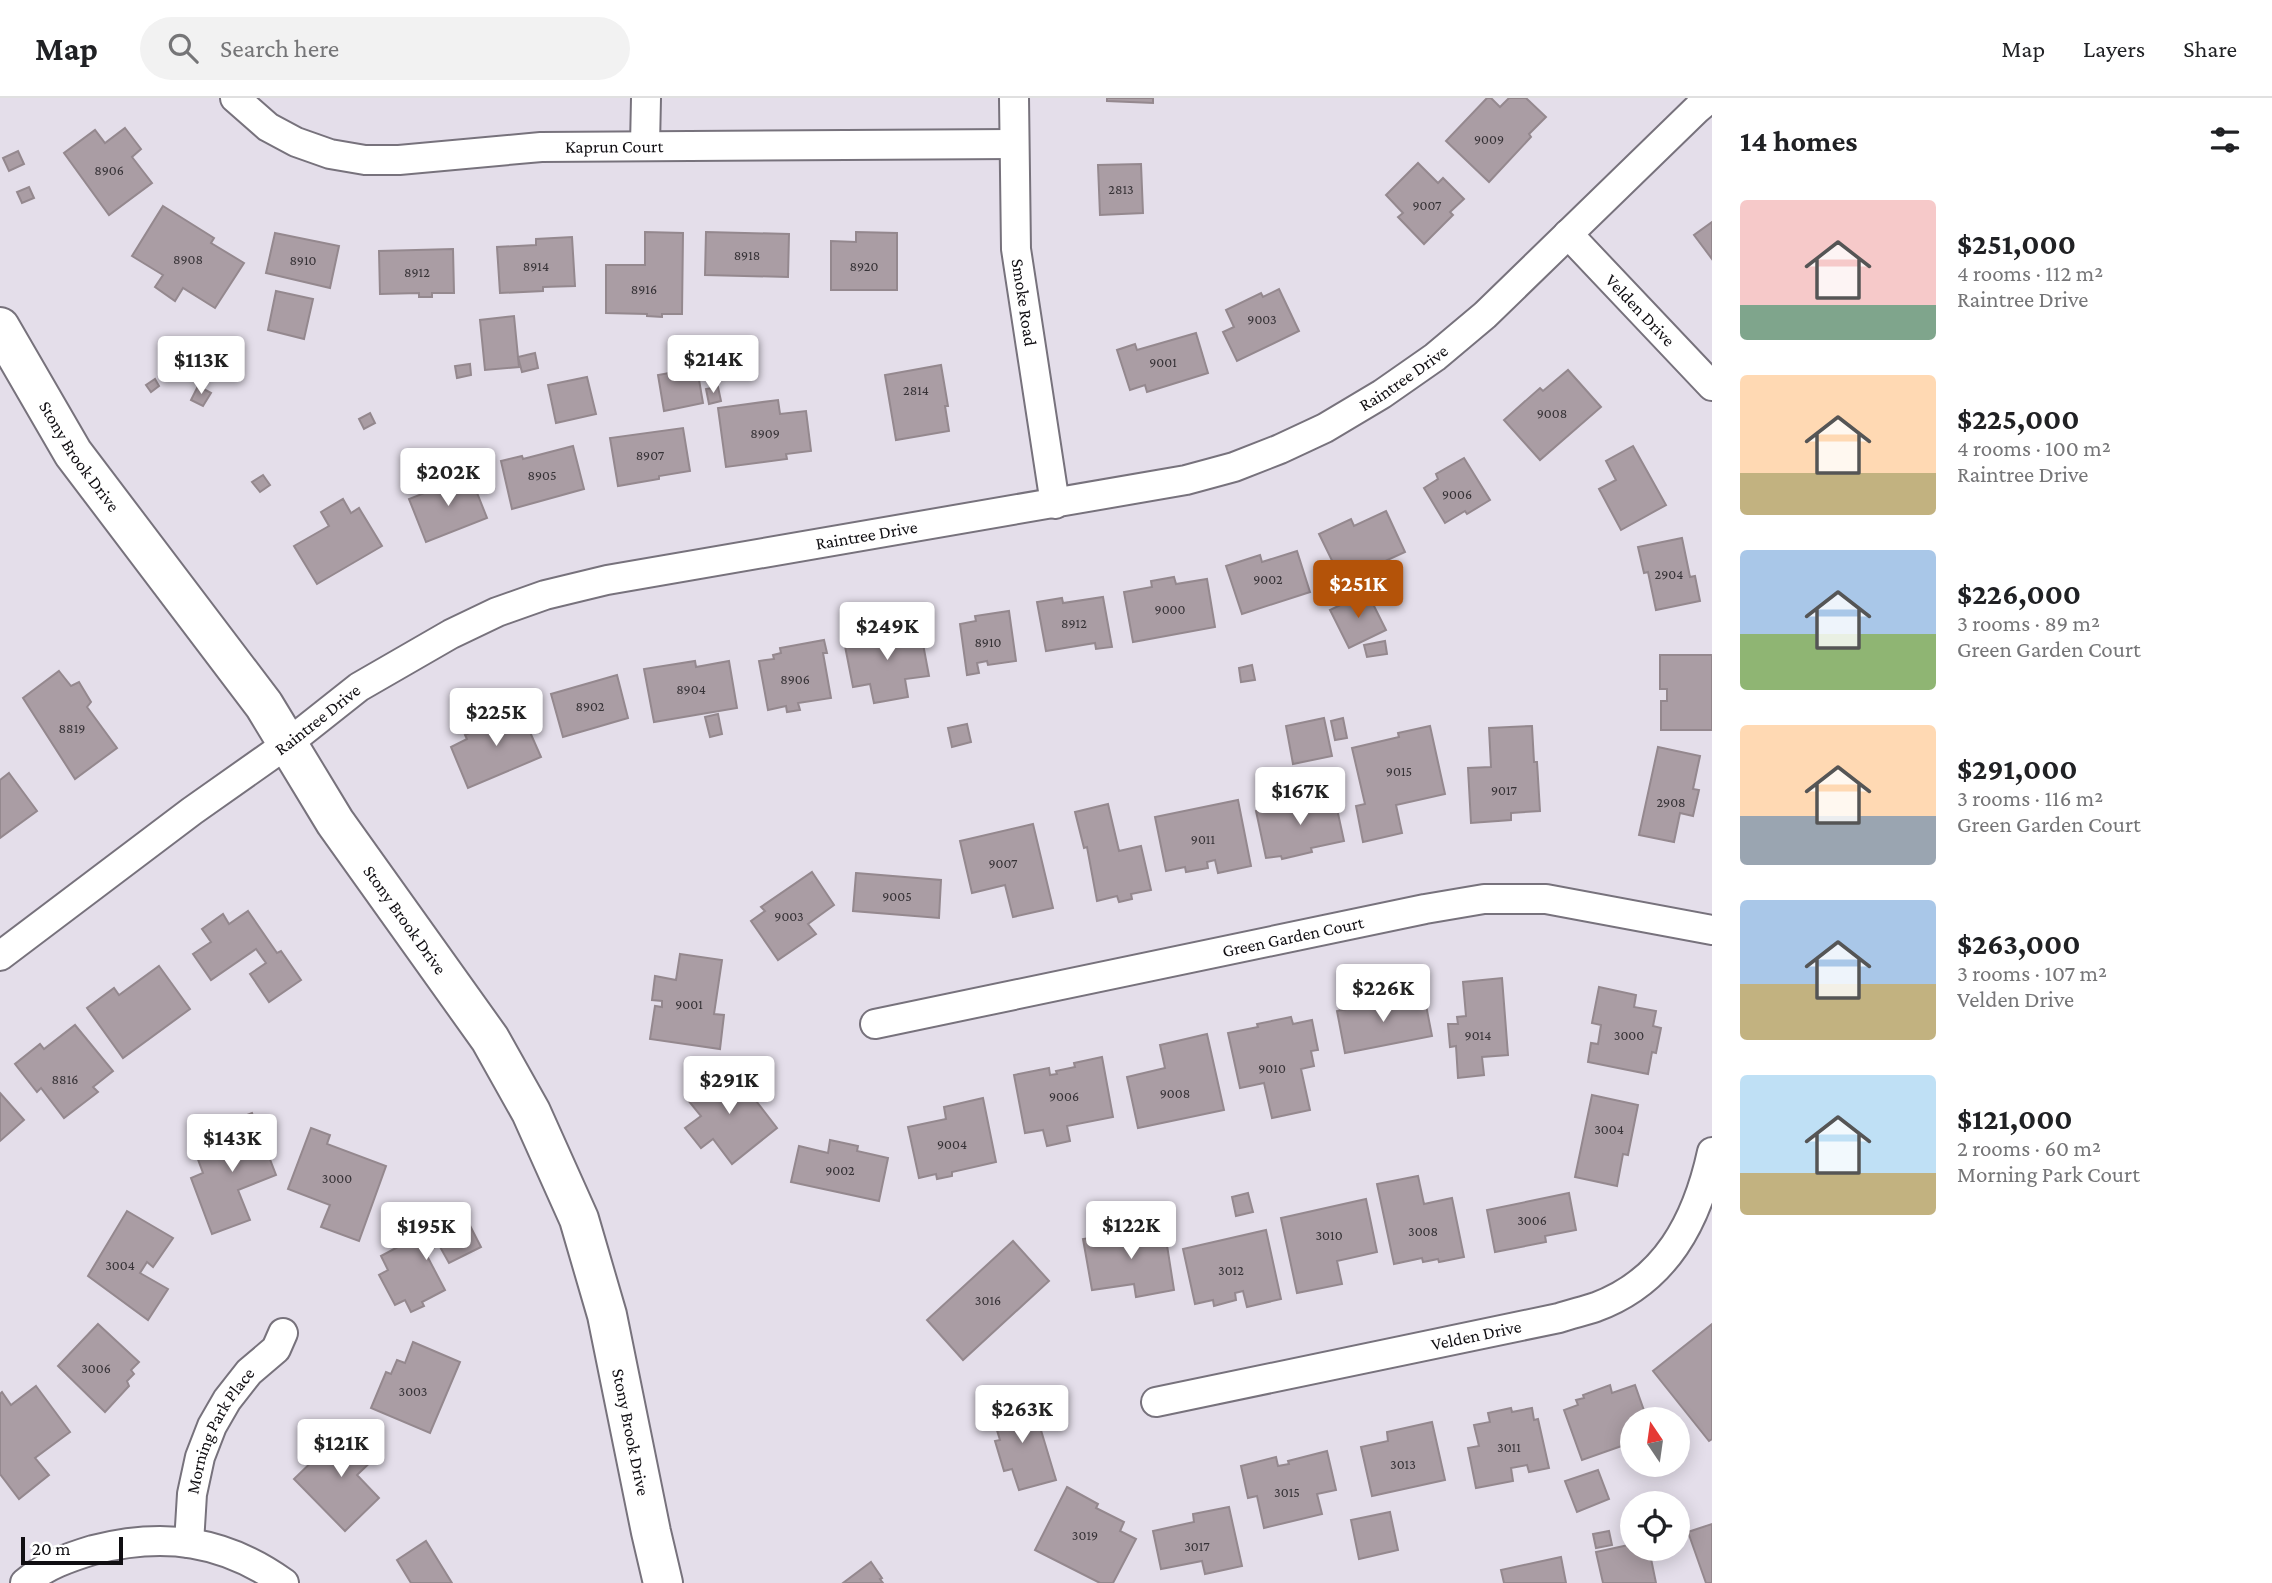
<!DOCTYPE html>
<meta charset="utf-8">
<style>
body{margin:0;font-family:"Crimson Pro",serif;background:#f2f2f2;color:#202124;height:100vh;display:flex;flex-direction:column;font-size:26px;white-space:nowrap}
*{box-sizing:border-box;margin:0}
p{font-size:23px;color:#757577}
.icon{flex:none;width:38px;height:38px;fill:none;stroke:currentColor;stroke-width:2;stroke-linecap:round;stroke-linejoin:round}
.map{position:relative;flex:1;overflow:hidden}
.drawer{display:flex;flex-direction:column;background:#fff;width:560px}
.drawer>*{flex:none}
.needle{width:46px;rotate:347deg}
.tools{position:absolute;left:1620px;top:1309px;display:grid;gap:14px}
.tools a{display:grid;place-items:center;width:70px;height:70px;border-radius:50%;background:#fff;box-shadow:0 4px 18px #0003;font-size:35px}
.scale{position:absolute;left:21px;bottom:18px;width:102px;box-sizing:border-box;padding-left:7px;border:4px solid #100e12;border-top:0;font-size:19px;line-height:24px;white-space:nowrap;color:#100e12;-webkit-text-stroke:5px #fff;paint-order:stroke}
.price{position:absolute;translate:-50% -60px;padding:0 16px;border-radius:7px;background:#fff;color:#222;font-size:23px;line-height:46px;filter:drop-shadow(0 2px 4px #0008)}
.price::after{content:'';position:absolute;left:50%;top:42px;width:21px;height:16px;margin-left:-10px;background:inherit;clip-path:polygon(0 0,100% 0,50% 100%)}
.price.on{background:#b45309;color:#fff}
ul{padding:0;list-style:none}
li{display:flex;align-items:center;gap:21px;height:175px;padding:0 28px}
li span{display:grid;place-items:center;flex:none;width:196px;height:140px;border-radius:7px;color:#555}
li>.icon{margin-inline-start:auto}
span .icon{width:84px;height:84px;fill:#fffc;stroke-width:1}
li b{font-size:30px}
h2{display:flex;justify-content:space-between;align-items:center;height:84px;padding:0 28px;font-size:30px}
header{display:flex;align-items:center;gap:42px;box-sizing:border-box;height:98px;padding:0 35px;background:#fff;border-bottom:2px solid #e0e0e0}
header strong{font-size:33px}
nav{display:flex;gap:38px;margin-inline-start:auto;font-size:24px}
.search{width:490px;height:63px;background:#f2f2f2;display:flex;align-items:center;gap:18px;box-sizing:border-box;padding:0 24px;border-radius:38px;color:#757577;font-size:26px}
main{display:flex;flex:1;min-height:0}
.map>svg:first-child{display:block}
.building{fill:#aa9da4;stroke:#94888e;stroke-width:2}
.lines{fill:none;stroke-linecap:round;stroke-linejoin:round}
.street-casing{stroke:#77727c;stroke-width:32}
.secondary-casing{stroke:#77727c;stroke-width:42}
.street{stroke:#fff;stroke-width:28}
.secondary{stroke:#fff;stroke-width:38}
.labels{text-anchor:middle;stroke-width:7;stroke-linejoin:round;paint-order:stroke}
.number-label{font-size:14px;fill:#363236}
.street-label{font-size:18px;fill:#100e12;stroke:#fff}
</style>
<header>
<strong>Map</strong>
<div class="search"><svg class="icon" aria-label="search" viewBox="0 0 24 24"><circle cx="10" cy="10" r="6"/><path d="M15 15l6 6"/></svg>Search here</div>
<nav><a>Map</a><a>Layers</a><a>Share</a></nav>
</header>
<main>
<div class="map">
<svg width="1712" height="1485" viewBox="0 0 1712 1485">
<rect width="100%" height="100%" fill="#e4deea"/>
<g class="building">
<polygon points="1107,0 1153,0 1153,5 1107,3"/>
<polygon points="1487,0 1491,0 1500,9 1509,0 1526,0 1546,19 1529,36 1531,39 1489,84 1446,43"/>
<polygon points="125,30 141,51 132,59 152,85 109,117 64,55 95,32 105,45"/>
<polygon points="18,53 24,66 9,73 3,60"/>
<polygon points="1418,65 1438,85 1443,80 1464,101 1450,114 1453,117 1424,146 1398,119 1403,115 1386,97"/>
<polygon points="1141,66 1143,115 1100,117 1098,67"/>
<polygon points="29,89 34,100 22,105 17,94"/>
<polygon points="163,108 214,140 211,145 244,165 215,210 183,190 175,203 155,189 163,177 132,158"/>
<polygon points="1712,124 1712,161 1694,137"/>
<polygon points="645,134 683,135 682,216 662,216 662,219 647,218 647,216 606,215 606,167 645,167"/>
<polygon points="706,134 789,136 788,179 705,177"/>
<polygon points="856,134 897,135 897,192 831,192 831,143 856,144"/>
<polygon points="275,135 339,148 330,190 266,175"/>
<polygon points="572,139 575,188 543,189 543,193 500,195 497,149 536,147 536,141"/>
<polygon points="453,151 454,195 432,195 432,199 419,199 419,195 380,196 379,153"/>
<polygon points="1279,191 1299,233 1237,263 1223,234 1234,229 1226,212 1261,195 1263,199"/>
<polygon points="276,193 313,201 304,241 268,232"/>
<polygon points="514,218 519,269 485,272 480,222"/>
<polygon points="1196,235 1208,275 1147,294 1145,287 1130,292 1117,252 1135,246 1137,252"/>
<polygon points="535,255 538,270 522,274 518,259"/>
<polygon points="470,266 471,277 457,280 455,268"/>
<polygon points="941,267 948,308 945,308 949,333 896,342 885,277"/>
<polygon points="697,270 703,305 664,313 658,277"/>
<polygon points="1568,272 1601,309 1540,362 1504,322 1540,290 1543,293"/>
<polygon points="587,279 596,316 556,325 548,287"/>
<polygon points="155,281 159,288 151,294 146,287"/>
<polygon points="198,288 211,295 203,308 191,302"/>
<polygon points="718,289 721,303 709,306 706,291"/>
<polygon points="778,302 780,316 806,313 811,353 786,356 787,361 726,369 718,310"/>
<polygon points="370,315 375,325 364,331 359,321"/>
<polygon points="683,330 690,373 659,378 659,381 618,388 610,340"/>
<polygon points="573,348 584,391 512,411 501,363 522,358 523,361"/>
<polygon points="1633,348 1666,407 1621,432 1599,391 1616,382 1606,363"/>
<polygon points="1464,360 1490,402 1467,416 1465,413 1445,425 1424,390 1438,381 1436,376"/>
<polygon points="263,377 270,387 260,394 252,384"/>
<polygon points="470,377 487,420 426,444 409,401"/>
<polygon points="343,401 351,415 359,410 382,448 317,486 294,448 329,428 321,414"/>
<polygon points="1386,413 1405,454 1342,483 1319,436 1351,421 1354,428"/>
<polygon points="1682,440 1690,479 1695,478 1700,503 1656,512 1648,474 1644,475 1638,449"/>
<polygon points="1297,453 1310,494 1242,516 1226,468 1260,457 1262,464"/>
<polygon points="1174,479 1176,486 1207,481 1215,529 1133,544 1124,494 1152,489 1151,483"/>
<polygon points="1367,494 1386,532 1349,550 1330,512"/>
<polygon points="1103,499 1112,549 1096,551 1095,545 1046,553 1037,504 1062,500 1063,505"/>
<polygon points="1009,513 1016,563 988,567 987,563 977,565 979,575 967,577 960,526 976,523 975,518"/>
<polygon points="883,530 884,536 920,530 929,578 905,581 908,599 874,605 870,586 853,589 844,543 863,539 862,534"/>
<polygon points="824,542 827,555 823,555 831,600 798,605 800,612 787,614 786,608 768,612 759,563 774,561 773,557 781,555 780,550"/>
<polygon points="1385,543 1387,556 1367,559 1364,547"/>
<polygon points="1660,557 1712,557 1712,632 1661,632 1661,603 1667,603 1667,591 1660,591"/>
<polygon points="695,563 696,569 729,563 737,610 654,624 644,571"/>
<polygon points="1252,567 1255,582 1241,584 1239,570"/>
<polygon points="59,573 71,588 79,584 91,604 87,609 117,650 75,681 23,600"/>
<polygon points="617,577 628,620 563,639 551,596"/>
<polygon points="518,607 541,659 468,690 451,649 467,641 465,637 487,627 484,621"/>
<polygon points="718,616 722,636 710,639 705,619"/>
<polygon points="1324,620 1332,658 1293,666 1286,628"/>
<polygon points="1343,620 1347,640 1335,642 1331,623"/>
<polygon points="967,626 971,644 952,649 948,630"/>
<polygon points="1430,628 1445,696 1396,707 1402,735 1363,744 1356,708 1365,706 1352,650 1399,639 1398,635"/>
<polygon points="1532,628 1534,664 1537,664 1540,713 1511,715 1511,722 1471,725 1468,670 1491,669 1489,630"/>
<polygon points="1658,649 1700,658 1693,691 1699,692 1693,718 1680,715 1674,744 1639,737"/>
<polygon points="9,675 37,713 0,740 0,682"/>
<polygon points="1334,697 1344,743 1311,750 1312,754 1282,761 1281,758 1266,760 1256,713"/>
<polygon points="1238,702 1251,768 1218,775 1215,762 1207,764 1208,770 1186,774 1185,769 1166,773 1155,719"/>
<polygon points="1108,706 1119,753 1141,748 1151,792 1131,796 1132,801 1119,804 1117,798 1097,803 1087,749 1084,750 1075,714"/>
<polygon points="1033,726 1053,810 1013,819 1005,787 972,795 960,743"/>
<polygon points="812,774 834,807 808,826 816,836 778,862 751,823 765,813 761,809"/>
<polygon points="856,775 941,782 939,820 853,813"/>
<polygon points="248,813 277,855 281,853 301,882 269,904 250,876 266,865 256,851 211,882 193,856 211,844 202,831 223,816 229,826"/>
<polygon points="680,856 722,862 714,916 724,917 720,951 650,941 655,908 662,909 662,903 652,902 655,878 676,882"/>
<polygon points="159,868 190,911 123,960 87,910 114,890 119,897"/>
<polygon points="1502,880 1508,957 1482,959 1484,977 1458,980 1456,948 1450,949 1448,926 1458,926 1457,919 1466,918 1463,884"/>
<polygon points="1599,889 1636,897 1634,909 1656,913 1653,928 1661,930 1656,955 1652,954 1648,976 1588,964 1591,945 1598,946 1601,927 1592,925"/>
<polygon points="1392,896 1395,907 1425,902 1432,938 1345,955 1337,913 1367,907 1365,901"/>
<polygon points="1291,919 1293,926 1312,922 1318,952 1311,953 1314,968 1301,971 1310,1012 1272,1020 1264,985 1240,990 1228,935 1258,929 1257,926"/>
<polygon points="75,927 113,973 93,989 98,994 64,1020 41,990 37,994 15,966 40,946 44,951"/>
<polygon points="1207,936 1224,1012 1138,1030 1127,979 1165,970 1160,947"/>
<polygon points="1102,959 1113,1019 1067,1028 1070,1043 1047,1048 1043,1032 1025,1035 1014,977 1049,970 1050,977 1057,976 1056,973 1075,969 1074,965"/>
<polygon points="729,968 777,1030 732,1066 713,1041 701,1050 685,1030 701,1018 687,1001"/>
<polygon points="0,995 24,1022 0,1043"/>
<polygon points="1592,997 1638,1007 1628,1057 1623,1056 1617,1088 1575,1079"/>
<polygon points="983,1000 996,1064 952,1074 952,1078 937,1081 936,1076 919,1080 908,1029 946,1021 944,1009"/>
<polygon points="252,1015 276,1077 238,1092 250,1122 212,1136 191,1080 203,1075 196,1056 232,1042 226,1025"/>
<polygon points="311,1030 330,1037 327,1046 386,1068 359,1143 321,1129 330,1107 288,1091"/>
<polygon points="830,1042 858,1048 857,1053 888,1060 879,1103 791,1084 799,1048 828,1055"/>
<polygon points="1418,1078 1424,1106 1452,1100 1464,1159 1439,1164 1438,1161 1423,1164 1422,1160 1394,1166 1377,1086"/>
<polygon points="1248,1095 1253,1114 1236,1118 1232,1099"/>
<polygon points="1569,1095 1576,1132 1545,1138 1546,1144 1495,1154 1487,1112"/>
<polygon points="1366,1101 1377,1154 1337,1163 1342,1186 1297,1195 1281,1120"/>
<polygon points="127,1113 173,1140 153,1169 147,1164 140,1175 168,1191 148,1222 88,1178"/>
<polygon points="463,1114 481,1149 449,1165 439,1147 425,1154 445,1192 422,1204 424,1208 411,1214 405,1202 395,1207 379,1177 388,1172 381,1158"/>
<polygon points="1164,1128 1174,1192 1136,1199 1134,1186 1092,1192 1083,1141"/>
<polygon points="1266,1132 1281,1201 1247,1209 1243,1193 1235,1195 1236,1202 1214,1208 1213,1202 1195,1206 1183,1151"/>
<polygon points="1013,1143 1049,1183 963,1262 927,1222"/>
<polygon points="98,1226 139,1264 131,1272 134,1276 127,1283 129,1288 105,1314 58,1268"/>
<polygon points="1712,1226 1712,1341 1709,1343 1653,1273"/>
<polygon points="413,1244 460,1264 430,1335 371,1310 386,1274 391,1276 397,1262 405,1265"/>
<polygon points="1610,1287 1612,1295 1635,1287 1647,1321 1633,1321 1633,1344 1582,1362 1564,1312 1578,1307 1576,1302 1584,1300 1583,1297"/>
<polygon points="36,1288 70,1334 35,1360 49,1377 19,1401 0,1376 0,1296 2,1294 11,1307"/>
<polygon points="1025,1300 1034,1331 1040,1329 1056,1382 1019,1392 1012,1371 1004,1373 995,1343 1000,1342 990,1310"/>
<polygon points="1511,1310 1512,1314 1532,1310 1534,1322 1538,1321 1549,1370 1529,1374 1527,1367 1511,1370 1513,1383 1476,1390 1468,1350 1479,1348 1474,1327 1490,1324 1488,1315"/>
<polygon points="1432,1324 1445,1382 1372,1398 1361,1349 1388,1343 1387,1334"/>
<polygon points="350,1327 378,1357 357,1377 379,1400 345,1433 294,1381"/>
<polygon points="1327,1353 1336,1392 1317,1396 1322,1416 1264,1430 1257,1398 1248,1400 1241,1368 1276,1359 1278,1368 1289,1366 1288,1363"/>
<polygon points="1598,1372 1609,1401 1577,1414 1565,1383"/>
<polygon points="1067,1389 1098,1406 1096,1410 1124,1424 1120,1433 1136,1441 1113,1485 1100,1485 1035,1452"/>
<polygon points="1229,1409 1242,1468 1205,1476 1202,1463 1161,1471 1153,1433 1194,1424 1193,1416"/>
<polygon points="1390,1414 1398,1452 1359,1461 1351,1422"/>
<polygon points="1712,1426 1712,1485 1706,1485 1688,1434"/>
<polygon points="1609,1433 1612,1447 1596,1450 1593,1436"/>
<polygon points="426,1443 452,1485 411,1485 397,1462"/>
<polygon points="1633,1446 1633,1451 1649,1451 1656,1485 1603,1485 1596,1454"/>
<polygon points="1561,1459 1566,1485 1504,1485 1501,1472"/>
<polygon points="871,1464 882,1480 880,1481 883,1485 843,1485"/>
</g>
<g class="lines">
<defs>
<g id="street">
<path id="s1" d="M 235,0 L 268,29 L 296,44 L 330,56 L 365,62 L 399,62 L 541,49 L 1013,46"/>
<path id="s2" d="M 1014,0 L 1016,151 L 1055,406"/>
<polyline points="645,47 646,0"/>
<path id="s3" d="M 1568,136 L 1712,288"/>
<path id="s4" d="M 0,858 L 192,713 L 287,646 L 359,589 L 451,536 L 497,514 L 545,497 L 607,482 L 1186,382 L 1234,369 L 1280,351 L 1325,330 L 1382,296 L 1435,259 L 1485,217 L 1697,11 L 1710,0"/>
<path id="s5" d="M 875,926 L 1425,811 L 1484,801 L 1546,801 L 1712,832"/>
<path id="s6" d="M 1156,1304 L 1559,1220 C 1571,1216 1584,1213 1596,1209 C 1666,1183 1697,1123 1712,1054"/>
<path id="s7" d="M 189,1445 L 192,1396 L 200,1359 L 212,1328 L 227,1302 L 249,1274 L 276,1251 L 283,1235"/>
<path d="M 25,1485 C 44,1468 70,1459 93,1452 C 164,1434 224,1442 284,1485"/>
</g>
<g id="secondary">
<path id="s8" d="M 0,229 L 73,355 L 264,607 L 335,724 L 490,941 L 531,1014 L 579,1121 L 607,1217 L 651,1434 L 663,1485"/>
</g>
</defs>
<use href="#street" class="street-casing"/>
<use href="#secondary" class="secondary-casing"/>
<use href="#street" class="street"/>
<use href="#secondary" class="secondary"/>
</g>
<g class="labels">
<g class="number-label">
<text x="1489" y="46">9009</text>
<text x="109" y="77">8906</text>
<text x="1121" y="96">2813</text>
<text x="1427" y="112">9007</text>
<text x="747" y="162">8918</text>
<text x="188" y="166">8908</text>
<text x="303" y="167">8910</text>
<text x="536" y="173">8914</text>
<text x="864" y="173">8920</text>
<text x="417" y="179">8912</text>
<text x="644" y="196">8916</text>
<text x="1262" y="226">9003</text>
<text x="1163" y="269">9001</text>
<text x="916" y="297">2814</text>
<text x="1552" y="320">9008</text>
<text x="765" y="340">8909</text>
<text x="650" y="362">8907</text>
<text x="542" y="382">8905</text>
<text x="1457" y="401">9006</text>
<text x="1669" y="481">2904</text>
<text x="1268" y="486">9002</text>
<text x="1170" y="516">9000</text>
<text x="1074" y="530">8912</text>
<text x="988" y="549">8910</text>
<text x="795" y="586">8906</text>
<text x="691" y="596">8904</text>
<text x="590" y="613">8902</text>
<text x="72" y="635">8819</text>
<text x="1399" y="678">9015</text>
<text x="1504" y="697">9017</text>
<text x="1671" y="709">2908</text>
<text x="1203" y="746">9011</text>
<text x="1003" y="770">9007</text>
<text x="897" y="803">9005</text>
<text x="789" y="823">9003</text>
<text x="689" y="911">9001</text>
<text x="1478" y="942">9014</text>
<text x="1629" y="942">3000</text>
<text x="1272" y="975">9010</text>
<text x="65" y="986">8816</text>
<text x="1175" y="1000">9008</text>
<text x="1064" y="1003">9006</text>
<text x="1609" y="1036">3004</text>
<text x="952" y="1051">9004</text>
<text x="840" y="1077">9002</text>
<text x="337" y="1085">3000</text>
<text x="1532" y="1127">3006</text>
<text x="1423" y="1138">3008</text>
<text x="1329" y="1142">3010</text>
<text x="120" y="1172">3004</text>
<text x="1231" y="1177">3012</text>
<text x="988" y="1207">3016</text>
<text x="96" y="1275">3006</text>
<text x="413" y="1298">3003</text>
<text x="1509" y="1354">3011</text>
<text x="1403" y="1371">3013</text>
<text x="1287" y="1399">3015</text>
<text x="1085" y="1442">3019</text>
<text x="1197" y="1453">3017</text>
</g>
<g class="street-label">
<text dy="6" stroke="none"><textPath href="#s1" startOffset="397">Kaprun Court</textPath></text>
<text dy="6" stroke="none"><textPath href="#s2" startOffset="205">Smoke Road</textPath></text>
<text dy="6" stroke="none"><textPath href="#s3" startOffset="105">Velden Drive</textPath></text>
<text dy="6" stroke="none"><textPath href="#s4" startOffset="1550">Raintree Drive</textPath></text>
<text dy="6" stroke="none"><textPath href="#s8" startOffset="152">Stony Brook Drive</textPath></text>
<text dy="6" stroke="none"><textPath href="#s4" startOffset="984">Raintree Drive</textPath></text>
<text dy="6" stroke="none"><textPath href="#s4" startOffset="396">Raintree Drive</textPath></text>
<text dy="6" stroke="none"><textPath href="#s8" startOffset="719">Stony Brook Drive</textPath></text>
<text dy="6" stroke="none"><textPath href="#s5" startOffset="427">Green Garden Court</textPath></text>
<text dy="6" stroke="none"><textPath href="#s6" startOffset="327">Velden Drive</textPath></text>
<text dy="6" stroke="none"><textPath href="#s7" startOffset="119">Morning Park Place</textPath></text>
<text dy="6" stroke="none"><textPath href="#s8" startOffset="1286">Stony Brook Drive</textPath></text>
</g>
</g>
</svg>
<div class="tools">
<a><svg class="needle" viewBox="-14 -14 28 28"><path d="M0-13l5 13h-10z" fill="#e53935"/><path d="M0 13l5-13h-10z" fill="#757577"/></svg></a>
<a><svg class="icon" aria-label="locate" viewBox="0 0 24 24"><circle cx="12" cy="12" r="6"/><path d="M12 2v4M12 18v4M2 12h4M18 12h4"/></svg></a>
</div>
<div class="scale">20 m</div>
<b class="price" style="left:713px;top:297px">$214K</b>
<b class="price" style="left:201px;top:298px">$113K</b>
<b class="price" style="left:448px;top:410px">$202K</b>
<b class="price on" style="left:1358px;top:522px">$251K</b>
<b class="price" style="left:887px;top:564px">$249K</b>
<b class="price" style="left:496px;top:650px">$225K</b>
<b class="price" style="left:1300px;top:729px">$167K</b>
<b class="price" style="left:1383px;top:926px">$226K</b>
<b class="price" style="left:729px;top:1018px">$291K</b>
<b class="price" style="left:232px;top:1076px">$143K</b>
<b class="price" style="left:1131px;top:1163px">$122K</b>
<b class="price" style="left:426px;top:1164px">$195K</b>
<b class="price" style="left:1022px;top:1347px">$263K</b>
<b class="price" style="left:341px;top:1381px">$121K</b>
</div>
<section class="drawer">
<h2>14 homes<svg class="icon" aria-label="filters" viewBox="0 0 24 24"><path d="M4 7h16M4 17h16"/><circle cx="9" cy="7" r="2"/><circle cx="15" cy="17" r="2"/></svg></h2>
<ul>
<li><span style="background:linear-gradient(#f6c9c9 75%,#7fa58c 0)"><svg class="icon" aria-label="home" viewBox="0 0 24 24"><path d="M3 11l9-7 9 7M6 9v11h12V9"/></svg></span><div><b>$251,000</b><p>4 rooms · 112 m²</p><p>Raintree Drive</p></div></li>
<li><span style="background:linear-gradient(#ffd9b3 70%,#c2b280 0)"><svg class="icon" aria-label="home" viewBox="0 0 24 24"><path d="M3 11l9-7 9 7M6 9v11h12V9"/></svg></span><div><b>$225,000</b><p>4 rooms · 100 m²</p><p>Raintree Drive</p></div></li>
<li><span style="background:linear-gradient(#a9c7e8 60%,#8fb573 0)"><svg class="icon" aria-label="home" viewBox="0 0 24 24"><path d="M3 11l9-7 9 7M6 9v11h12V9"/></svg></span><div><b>$226,000</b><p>3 rooms · 89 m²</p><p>Green Garden Court</p></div></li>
<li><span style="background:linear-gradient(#ffd9b3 65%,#9aa5b1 0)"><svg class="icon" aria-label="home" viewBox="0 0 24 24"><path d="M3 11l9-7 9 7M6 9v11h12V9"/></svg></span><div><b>$291,000</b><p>3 rooms · 116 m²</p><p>Green Garden Court</p></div></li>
<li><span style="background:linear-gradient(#a9c7e8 60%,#c2b280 0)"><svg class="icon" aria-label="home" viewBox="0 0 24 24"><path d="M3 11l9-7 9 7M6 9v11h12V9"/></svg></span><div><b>$263,000</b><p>3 rooms · 107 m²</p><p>Velden Drive</p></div></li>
<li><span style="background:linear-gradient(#bfe0f5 70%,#c2b280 0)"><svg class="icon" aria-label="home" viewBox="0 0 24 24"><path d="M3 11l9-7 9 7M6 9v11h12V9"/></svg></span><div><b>$121,000</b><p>2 rooms · 60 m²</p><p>Morning Park Court</p></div></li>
</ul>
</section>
</main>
